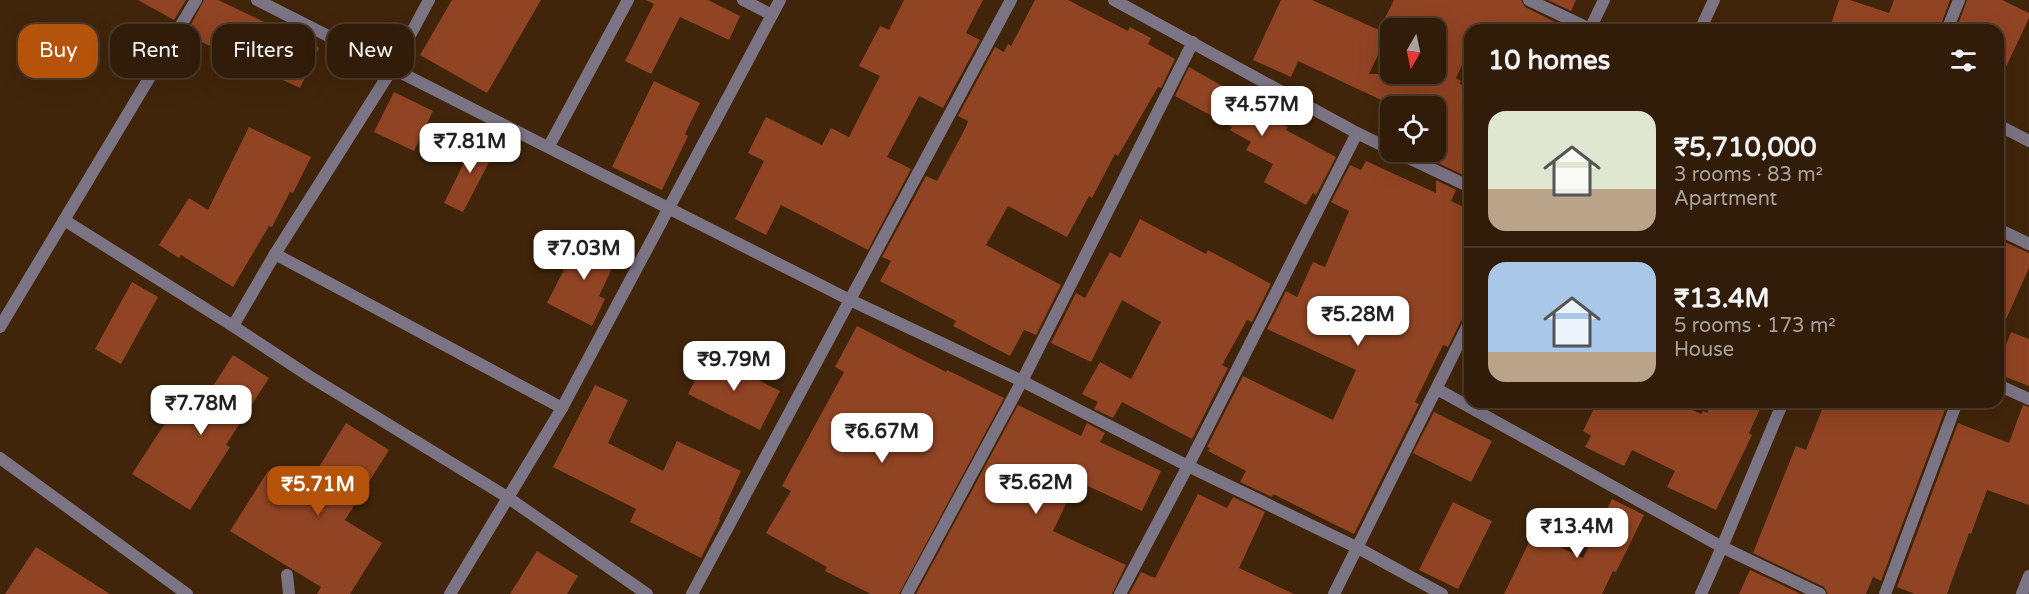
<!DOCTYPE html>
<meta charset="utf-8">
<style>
body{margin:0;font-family:"Varela Round",sans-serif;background:#3c2916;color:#f1f3f6;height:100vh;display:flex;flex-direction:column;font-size:22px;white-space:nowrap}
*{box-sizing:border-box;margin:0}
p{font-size:20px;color:#a8a19c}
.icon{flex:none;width:33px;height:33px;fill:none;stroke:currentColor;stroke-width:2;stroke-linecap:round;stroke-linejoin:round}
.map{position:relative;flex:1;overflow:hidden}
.drawer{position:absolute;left:1464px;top:24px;width:540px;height:384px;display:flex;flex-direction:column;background:#301c08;border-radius:18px;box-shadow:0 6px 24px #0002,0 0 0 2px #4b3a29}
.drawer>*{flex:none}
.hud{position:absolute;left:18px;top:24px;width:570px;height:54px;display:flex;gap:12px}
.needle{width:39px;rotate:189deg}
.fabs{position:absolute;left:1380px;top:18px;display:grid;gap:12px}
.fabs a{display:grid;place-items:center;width:66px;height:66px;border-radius:12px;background:#301c08;box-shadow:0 6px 24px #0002,0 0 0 2px #4b3a29;font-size:30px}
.price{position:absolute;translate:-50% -51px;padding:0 14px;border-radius:12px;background:#fff;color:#222;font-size:20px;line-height:39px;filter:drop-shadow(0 2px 3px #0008)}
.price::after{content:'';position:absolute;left:50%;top:36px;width:18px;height:14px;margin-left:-9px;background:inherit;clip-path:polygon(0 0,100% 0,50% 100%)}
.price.selected{background:#b45309;color:#fff}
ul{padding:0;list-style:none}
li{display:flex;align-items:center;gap:18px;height:150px;padding:0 24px}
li+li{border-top:2px solid #4b3a29}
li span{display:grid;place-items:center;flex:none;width:168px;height:120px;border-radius:18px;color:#555}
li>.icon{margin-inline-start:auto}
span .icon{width:72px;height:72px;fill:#fffc;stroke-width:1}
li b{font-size:26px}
h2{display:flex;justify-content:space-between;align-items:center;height:72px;padding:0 24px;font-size:26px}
.tag{padding:0 21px;border-radius:18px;background:#301c08;box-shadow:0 6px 24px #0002,0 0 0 2px #4b3a29;font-size:21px;line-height:54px}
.tag.selected{background:#b45309;color:#fff}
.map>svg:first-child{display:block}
.building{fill:#914423}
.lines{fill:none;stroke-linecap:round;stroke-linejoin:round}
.minor{stroke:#7a7484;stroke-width:12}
</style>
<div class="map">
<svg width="2029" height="594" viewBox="0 0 2029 594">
<rect width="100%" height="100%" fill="#40250a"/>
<g class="building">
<polygon points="138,0 186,0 174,20"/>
<polygon points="204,0 218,0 319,48 300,88 189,36 192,30 189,28"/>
<polygon points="452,0 541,0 487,93 420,55"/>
<polygon points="646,0 708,0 740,16 729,40 680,17 651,74 625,61 654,4"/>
<polygon points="904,0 983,0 966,33 980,40 943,108 919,96 887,157 911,169 868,250 781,205 766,235 735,219 764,161 748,153 766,117 822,145 831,128 849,137 880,76 859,66 880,26 889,30"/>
<polygon points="1035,0 1068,0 1128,31 1130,27 1151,38 1148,44 1175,59 1161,88 1158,87 1118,156 1115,154 1092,198 1089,196 1067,237 1008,206 986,245 1061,285 1036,335 1024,330 1010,356 953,326 956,321 880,281 891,261 882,257 926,176 937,181 966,127 968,121 958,116 995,47 1004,52 1008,44 1011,46"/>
<polygon points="1281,0 1312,0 1388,34 1369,74 1436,74 1436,28 1380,28 1394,0 1521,0 1525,7 1563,26 1561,30 1470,30 1470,48 1456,78 1461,81 1460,84 1470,89 1470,161 1463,175 1436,162 1436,106 1394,106 1298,61 1291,77 1253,60"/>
<polygon points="1548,0 1576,0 1571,11"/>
<polygon points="1839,0 1850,0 1889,13 1894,0 1950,0 1939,30 1829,30"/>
<polygon points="1967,0 2002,0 2029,13 2029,18 1998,84 1998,30 1956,30"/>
<polygon points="1189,67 1266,111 1264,114 1288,127 1286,130 1336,157 1316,195 1313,193 1306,205 1264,182 1273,164 1246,150 1251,142 1230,130 1232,127 1175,96"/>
<polygon points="654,81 700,103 685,134 688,136 662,190 612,167"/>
<polygon points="394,92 433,111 414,151 374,132"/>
<polygon points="249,127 311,157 293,193 290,192 272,227 269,226 233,287 181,255 179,258 159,245 189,198 208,210"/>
<polygon points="477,137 497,147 463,212 444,203"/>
<polygon points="1366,161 1436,193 1436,180 1456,190 1451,201 1470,210 1470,313 1463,317 1448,347 1443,345 1415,402 1419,404 1354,534 1273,494 1272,497 1240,482 1246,471 1208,451 1210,448 1207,447 1243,376 1333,420 1356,370 1267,329 1286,291 1297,297 1313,262 1325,267 1349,211 1331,202 1350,165 1361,170"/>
<polygon points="1140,219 1206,254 1208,250 1271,284 1252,322 1247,320 1222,365 1228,368 1192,439 1122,402 1113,418 1094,409 1098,402 1082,394 1100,362 1131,379 1161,322 1122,300 1091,362 1051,343 1076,293 1085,298 1110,252 1120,258"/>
<polygon points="581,236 619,253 599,296 605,299 592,326 547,303"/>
<polygon points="1998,239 2029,253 2029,268 1998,337"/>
<polygon points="132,282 158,297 121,364 95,349"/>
<polygon points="857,326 946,372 947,370 1004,398 899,594 871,594 825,571 827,567 766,533 791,491 782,486 844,372 835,367"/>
<polygon points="2011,332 2029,339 2029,386 1998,374 1998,365"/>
<polygon points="233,355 269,378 226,445 230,447 190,510 132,474 173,411 190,422"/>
<polygon points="708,355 780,391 760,430 688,394"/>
<polygon points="595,385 628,400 608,443 663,471 677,441 741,471 719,519 720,520 701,558 630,522 636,509 553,467"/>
<polygon points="1597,402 1675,402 1701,414 1703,411 1707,413 1712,402 1763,402 1749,433 1752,435 1716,510 1667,487 1675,471 1632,450 1624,466 1585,447 1591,436 1583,431"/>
<polygon points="1825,402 1948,402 1881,581 1873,577 1866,594 1828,594 1824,587 1753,553 1796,446 1806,450"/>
<polygon points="1018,405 1081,436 1087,423 1105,433 1100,442 1161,471 1142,511 1077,481 1053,531 1126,565 1112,594 916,594"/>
<polygon points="2023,405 2029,407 2029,505 1987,490 1971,534 1969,533 1947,594 1915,594 1897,587 1958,423 2009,443"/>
<polygon points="1434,412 1492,441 1471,482 1413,453"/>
<polygon points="346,423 389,450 345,520 382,543 350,594 317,594 321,587 230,531 268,471 303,493"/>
<polygon points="1198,494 1227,508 1233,497 1265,512 1239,568 1294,594 1129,594 1141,572 1155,578"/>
<polygon points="1612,499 1644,515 1616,572 1613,571 1602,594 1504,594 1533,534 1583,558"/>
<polygon points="1453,502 1492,521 1458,589 1419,570"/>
<polygon points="36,547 110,594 5,594"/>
<polygon points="537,551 578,576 567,594 510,594"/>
<polygon points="1750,570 1801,594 1739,594"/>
</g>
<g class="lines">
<g class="minor">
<polyline points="257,0 850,300 1022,381 1193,42"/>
<polyline points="743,0 772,15"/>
<polyline points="1114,0 1357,133 1390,149"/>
<polyline points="1529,0 1592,30"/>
<polyline points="1590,29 1604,0"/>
<polyline points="1700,30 1714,0"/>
<polyline points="1947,30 1959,0"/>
<polyline points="1998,125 2029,141"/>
<polyline points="549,146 628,0"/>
<polyline points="1396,152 1470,187"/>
<polyline points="64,220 233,326 309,376 507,497 647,594"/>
<polyline points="1998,229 2029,244"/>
<polyline points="275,254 562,408"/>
<polyline points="233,326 275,254 392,69 429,0"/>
<polyline points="0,327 196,0"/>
<polyline points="1998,385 2029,399"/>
<polyline points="1437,389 1722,547 1820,594"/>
<polyline points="0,458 187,594"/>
<polyline points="287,575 289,594"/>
<polyline points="450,594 562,408 780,0"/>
<polyline points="692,594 1011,0"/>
<polyline points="907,594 1022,381 1188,466 1357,133"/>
<polyline points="1120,594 1188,466 1358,548 1442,594"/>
<polyline points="1334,594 1470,321"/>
<polyline points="1701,594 1722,547 1783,402"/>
<polyline points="1885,594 1957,402"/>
<polyline points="2022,594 2029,576"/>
</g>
</g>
</svg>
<div class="fabs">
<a><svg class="needle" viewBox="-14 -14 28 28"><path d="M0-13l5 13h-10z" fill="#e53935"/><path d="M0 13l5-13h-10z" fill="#a8a19c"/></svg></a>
<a><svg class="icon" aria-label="locate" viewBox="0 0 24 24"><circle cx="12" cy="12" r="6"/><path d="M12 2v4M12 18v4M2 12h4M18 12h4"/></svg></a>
</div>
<b class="price" style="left:1262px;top:137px">₹4.57M</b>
<b class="price" style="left:470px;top:174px">₹7.81M</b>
<b class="price" style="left:584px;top:281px">₹7.03M</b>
<b class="price" style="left:1358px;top:347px">₹5.28M</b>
<b class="price" style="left:734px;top:392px">₹9.79M</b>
<b class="price" style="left:201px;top:436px">₹7.78M</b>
<b class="price" style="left:882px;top:464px">₹6.67M</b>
<b class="price" style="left:1036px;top:515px">₹5.62M</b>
<b class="price selected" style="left:318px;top:517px">₹5.71M</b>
<b class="price" style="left:1577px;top:559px">₹13.4M</b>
<div class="hud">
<a class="tag selected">Buy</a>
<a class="tag">Rent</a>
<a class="tag">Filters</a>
<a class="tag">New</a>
</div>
<section class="drawer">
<h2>10 homes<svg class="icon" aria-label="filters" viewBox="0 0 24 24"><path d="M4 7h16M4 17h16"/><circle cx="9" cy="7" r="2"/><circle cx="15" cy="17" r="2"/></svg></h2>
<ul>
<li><span style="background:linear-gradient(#dfe7d0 65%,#b9a48a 0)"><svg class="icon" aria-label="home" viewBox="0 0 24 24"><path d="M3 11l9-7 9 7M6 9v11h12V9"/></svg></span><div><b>₹5,710,000</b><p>3 rooms · 83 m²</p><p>Apartment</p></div></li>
<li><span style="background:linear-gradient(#a9c7e8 75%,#b9a48a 0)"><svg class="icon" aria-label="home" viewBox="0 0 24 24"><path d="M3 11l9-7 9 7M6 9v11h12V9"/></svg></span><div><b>₹13.4M</b><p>5 rooms · 173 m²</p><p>House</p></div></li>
</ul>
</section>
</div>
